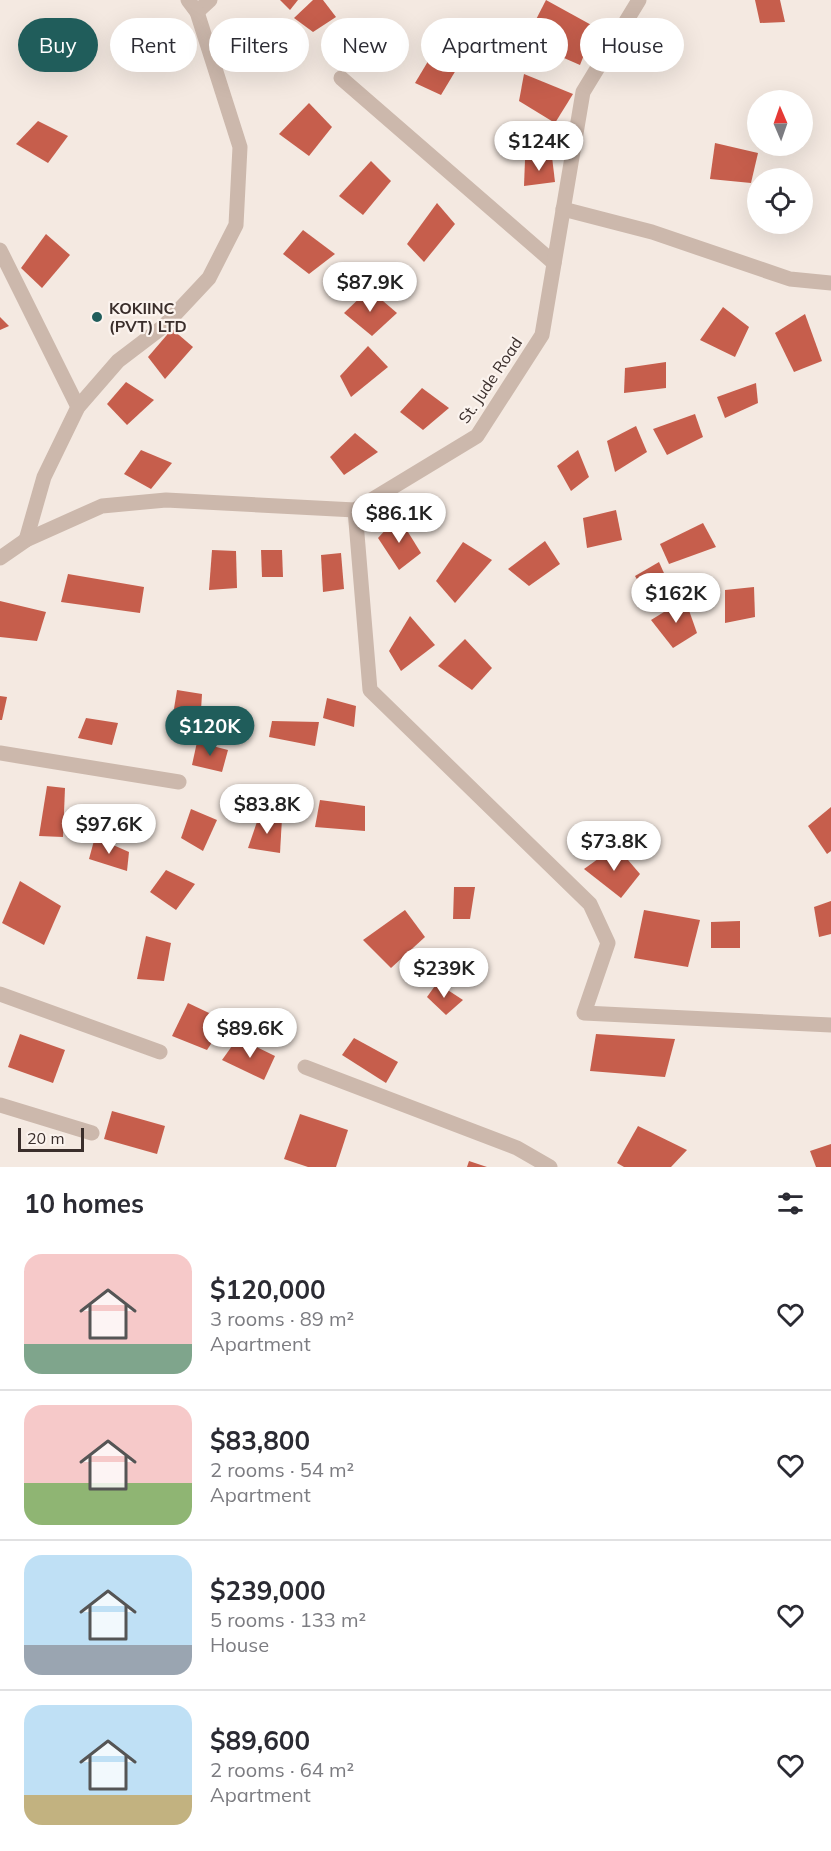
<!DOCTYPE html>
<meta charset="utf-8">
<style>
body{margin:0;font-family:Mulish,sans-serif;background:#f7f7f7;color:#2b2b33;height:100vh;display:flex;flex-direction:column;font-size:22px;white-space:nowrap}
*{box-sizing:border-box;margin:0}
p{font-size:20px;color:#7c7c81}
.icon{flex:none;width:33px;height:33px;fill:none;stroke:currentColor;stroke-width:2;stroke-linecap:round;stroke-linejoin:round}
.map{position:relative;height:1167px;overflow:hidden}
.details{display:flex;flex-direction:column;background:#fff;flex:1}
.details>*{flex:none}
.guide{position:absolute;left:18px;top:18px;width:795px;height:54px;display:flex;gap:12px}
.needle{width:39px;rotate:358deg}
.tools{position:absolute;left:747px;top:90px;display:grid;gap:12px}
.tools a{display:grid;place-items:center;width:66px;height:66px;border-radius:50%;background:#fff;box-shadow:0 6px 24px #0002;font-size:30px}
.scale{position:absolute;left:18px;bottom:15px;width:66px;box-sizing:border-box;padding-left:6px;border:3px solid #3a2e2b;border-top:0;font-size:16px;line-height:21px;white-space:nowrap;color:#3a2e2b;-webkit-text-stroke:4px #fbf3ee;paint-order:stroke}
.price{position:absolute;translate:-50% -51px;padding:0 14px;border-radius:21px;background:#fff;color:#222;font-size:20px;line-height:39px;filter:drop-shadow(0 2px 3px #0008)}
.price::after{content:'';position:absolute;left:50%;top:36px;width:18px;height:14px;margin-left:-9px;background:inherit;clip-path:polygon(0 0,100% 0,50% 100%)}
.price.active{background:#205d5b;color:#fff}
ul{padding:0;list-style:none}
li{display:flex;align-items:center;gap:18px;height:150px;padding:0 24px}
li+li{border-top:2px solid #e1e1e2}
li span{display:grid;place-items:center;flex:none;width:168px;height:120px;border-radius:18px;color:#555}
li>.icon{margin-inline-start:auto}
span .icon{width:72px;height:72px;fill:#fffc;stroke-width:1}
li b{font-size:26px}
h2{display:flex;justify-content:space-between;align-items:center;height:72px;padding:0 24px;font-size:26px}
.pill{padding:0 21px;border-radius:27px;background:#fff;box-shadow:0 6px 24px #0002;font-size:21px;line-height:54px}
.pill.active{background:#205d5b;color:#fff}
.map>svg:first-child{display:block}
.building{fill:#c65e4c}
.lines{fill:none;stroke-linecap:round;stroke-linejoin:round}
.minor{stroke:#ccb8ac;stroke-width:15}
.poi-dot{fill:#205d5b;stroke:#fbf3ee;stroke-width:2}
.labels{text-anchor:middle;stroke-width:4.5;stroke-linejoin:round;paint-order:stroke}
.poi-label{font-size:16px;font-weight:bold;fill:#3a2e2b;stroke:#fbf3ee;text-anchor:start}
.street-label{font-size:16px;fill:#3a2e2b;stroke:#fbf3ee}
</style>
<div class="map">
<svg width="831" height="1167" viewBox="0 0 831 1167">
<rect width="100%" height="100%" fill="#f4e9e1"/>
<g class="building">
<polygon points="280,0 298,0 290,10"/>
<polygon points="313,0 323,0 336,17 313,32 294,18"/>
<polygon points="546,0 595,27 580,65 525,41"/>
<polygon points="755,0 780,0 785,22 760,23"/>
<polygon points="445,33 468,50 441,95 415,83"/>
<polygon points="524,74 573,94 555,123 519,101"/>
<polygon points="309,103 332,127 309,156 279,134"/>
<polygon points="38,121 68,136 48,163 16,144"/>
<polygon points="715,143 758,153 751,183 710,179"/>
<polygon points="552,157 555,182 524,186 525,160"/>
<polygon points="371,161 391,181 363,215 339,196"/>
<polygon points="437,203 455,224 424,262 407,244"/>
<polygon points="303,230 335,254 309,274 283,254"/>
<polygon points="46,234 70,255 42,288 21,268"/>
<polygon points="369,289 397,313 372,336 344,313"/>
<polygon points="723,307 749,327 735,357 700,340"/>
<polygon points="805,314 822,361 794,372 775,333"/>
<polygon points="0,317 9,326 0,330"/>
<polygon points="172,329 193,347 165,379 148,357"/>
<polygon points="368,346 388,367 351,397 340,376"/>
<polygon points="666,362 666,388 624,393 625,368"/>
<polygon points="126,382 154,400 127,425 107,404"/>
<polygon points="756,383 758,403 725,418 717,397"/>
<polygon points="422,388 449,408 423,430 400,412"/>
<polygon points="695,414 703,437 667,455 653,429"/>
<polygon points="636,426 647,452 615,472 607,441"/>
<polygon points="355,433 378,452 344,475 330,457"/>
<polygon points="141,450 172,463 151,489 124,474"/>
<polygon points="578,450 589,477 571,491 557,466"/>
<polygon points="616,510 622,540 587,548 583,518"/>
<polygon points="398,516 421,553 399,570 378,538"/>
<polygon points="703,523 716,547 669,564 660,544"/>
<polygon points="545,541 560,564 529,586 508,569"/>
<polygon points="463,542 492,560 455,603 436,581"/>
<polygon points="212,550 236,551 237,588 209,590"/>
<polygon points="261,550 282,550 283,577 262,577"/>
<polygon points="341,553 344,589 323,592 321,555"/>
<polygon points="659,562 672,591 648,598 635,576"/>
<polygon points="68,574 144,587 140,613 61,602"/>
<polygon points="754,587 755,617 725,623 725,590"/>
<polygon points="685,599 697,633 673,648 651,620"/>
<polygon points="0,601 46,612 37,641 0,637"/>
<polygon points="410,616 435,645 401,671 389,651"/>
<polygon points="465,639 492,668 472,690 438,666"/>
<polygon points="177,690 202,694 200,726 172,721"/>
<polygon points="0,696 7,697 2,720 0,720"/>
<polygon points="327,698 356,706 354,727 323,718"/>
<polygon points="86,718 118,723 112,745 78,738"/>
<polygon points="272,721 319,722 315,746 269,737"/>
<polygon points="197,742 228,750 222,772 192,765"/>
<polygon points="47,786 65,788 63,837 39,836"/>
<polygon points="320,800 365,806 365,831 315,827"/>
<polygon points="831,807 831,851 827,854 808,826"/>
<polygon points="191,809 217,820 203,851 181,838"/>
<polygon points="259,816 282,818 280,853 248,848"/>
<polygon points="95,837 129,852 127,871 89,859"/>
<polygon points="616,846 640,874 621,898 584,869"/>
<polygon points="166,870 195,884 176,910 150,892"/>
<polygon points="20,881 61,906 44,945 2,923"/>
<polygon points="454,887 475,887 470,919 453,919"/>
<polygon points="831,901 831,934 819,937 814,907"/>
<polygon points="405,910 425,937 391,968 363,940"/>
<polygon points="644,910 700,920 688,967 634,958"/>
<polygon points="740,921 740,948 711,948 711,922"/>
<polygon points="146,936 171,943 164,981 137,979"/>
<polygon points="437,983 463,1000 446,1015 427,997"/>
<polygon points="188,1003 226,1021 207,1050 172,1036"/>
<polygon points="20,1034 65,1050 53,1083 8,1067"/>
<polygon points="596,1034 675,1039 665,1077 590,1071"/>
<polygon points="354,1038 398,1062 386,1083 342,1055"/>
<polygon points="237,1039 240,1039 275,1056 264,1080 222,1060"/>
<polygon points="112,1111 165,1126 157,1154 104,1139"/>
<polygon points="300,1114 348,1130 336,1167 308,1167 284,1159"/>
<polygon points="638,1126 687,1150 671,1167 624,1167 617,1163"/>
<polygon points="831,1144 831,1167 816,1167 810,1151"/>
<polygon points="469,1161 487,1167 467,1167"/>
</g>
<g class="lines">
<g class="minor">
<polyline points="197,12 210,0"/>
<polyline points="341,78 554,263"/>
<polyline points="563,209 652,232 790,279 831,283"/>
<polyline points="0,250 78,407"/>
<polyline points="355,510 370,690 590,904 608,943 584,1013 831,1025"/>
<polyline points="26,540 44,477 78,407 118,361 164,326 209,278 236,225 240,147 197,12 188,0"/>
<polyline points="0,558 26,540 102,506 166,500 355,510 477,436 542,335 583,92 639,0"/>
<polyline points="0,753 179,782"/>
<polyline points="0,994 160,1052"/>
<polyline points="305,1067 517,1148 550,1167"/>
<polyline points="0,1105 92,1133"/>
</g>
</g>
<circle class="poi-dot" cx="97" cy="317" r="6"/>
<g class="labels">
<g class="poi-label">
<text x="109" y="314">KOKIINC<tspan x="109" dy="18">(PVT) LTD</tspan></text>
</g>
<g class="street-label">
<text transform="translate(490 380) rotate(-56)" y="6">St. Jude Road</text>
</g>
</g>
</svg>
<div class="tools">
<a><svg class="needle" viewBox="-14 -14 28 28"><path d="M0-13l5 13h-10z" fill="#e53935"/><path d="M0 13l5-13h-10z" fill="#7c7c81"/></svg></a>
<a><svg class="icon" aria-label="locate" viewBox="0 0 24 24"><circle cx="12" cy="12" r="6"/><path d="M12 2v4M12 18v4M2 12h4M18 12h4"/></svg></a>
</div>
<div class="scale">20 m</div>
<b class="price" style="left:539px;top:172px">$124K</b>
<b class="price" style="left:370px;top:313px">$87.9K</b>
<b class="price" style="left:399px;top:544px">$86.1K</b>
<b class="price" style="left:676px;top:624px">$162K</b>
<b class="price active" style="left:210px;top:757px">$120K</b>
<b class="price" style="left:267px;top:835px">$83.8K</b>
<b class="price" style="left:109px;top:855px">$97.6K</b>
<b class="price" style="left:614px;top:872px">$73.8K</b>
<b class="price" style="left:444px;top:999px">$239K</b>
<b class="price" style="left:250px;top:1059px">$89.6K</b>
<div class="guide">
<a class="pill active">Buy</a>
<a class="pill">Rent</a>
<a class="pill">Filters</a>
<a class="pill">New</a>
<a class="pill">Apartment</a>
<a class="pill">House</a>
</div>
</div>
<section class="details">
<h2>10 homes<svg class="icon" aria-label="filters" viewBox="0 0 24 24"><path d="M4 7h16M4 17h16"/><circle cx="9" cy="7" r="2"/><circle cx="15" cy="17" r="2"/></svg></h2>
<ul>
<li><span style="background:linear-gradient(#f6c9c9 75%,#7fa58c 0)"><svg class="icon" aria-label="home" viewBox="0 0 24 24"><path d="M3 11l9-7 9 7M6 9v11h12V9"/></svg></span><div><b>$120,000</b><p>3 rooms · 89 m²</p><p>Apartment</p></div><svg class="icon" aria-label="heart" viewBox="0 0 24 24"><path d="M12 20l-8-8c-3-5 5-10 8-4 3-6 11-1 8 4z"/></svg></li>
<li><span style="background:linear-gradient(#f6c9c9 65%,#8fb573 0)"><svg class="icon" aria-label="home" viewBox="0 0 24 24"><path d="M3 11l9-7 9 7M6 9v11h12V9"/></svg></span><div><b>$83,800</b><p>2 rooms · 54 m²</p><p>Apartment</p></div><svg class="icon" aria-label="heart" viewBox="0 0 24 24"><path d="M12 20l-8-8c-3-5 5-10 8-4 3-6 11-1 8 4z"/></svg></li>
<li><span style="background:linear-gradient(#bfe0f5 75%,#9aa5b1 0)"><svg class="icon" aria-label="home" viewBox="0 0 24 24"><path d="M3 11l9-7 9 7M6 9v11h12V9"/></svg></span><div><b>$239,000</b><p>5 rooms · 133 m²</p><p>House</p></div><svg class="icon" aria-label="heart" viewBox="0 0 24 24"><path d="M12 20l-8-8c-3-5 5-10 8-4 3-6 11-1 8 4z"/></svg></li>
<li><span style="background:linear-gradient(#bfe0f5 75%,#c2b280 0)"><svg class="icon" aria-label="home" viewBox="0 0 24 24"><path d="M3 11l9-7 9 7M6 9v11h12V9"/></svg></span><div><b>$89,600</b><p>2 rooms · 64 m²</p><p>Apartment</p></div><svg class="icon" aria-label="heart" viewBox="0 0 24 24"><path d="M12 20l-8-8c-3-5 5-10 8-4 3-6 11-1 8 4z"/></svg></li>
</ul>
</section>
